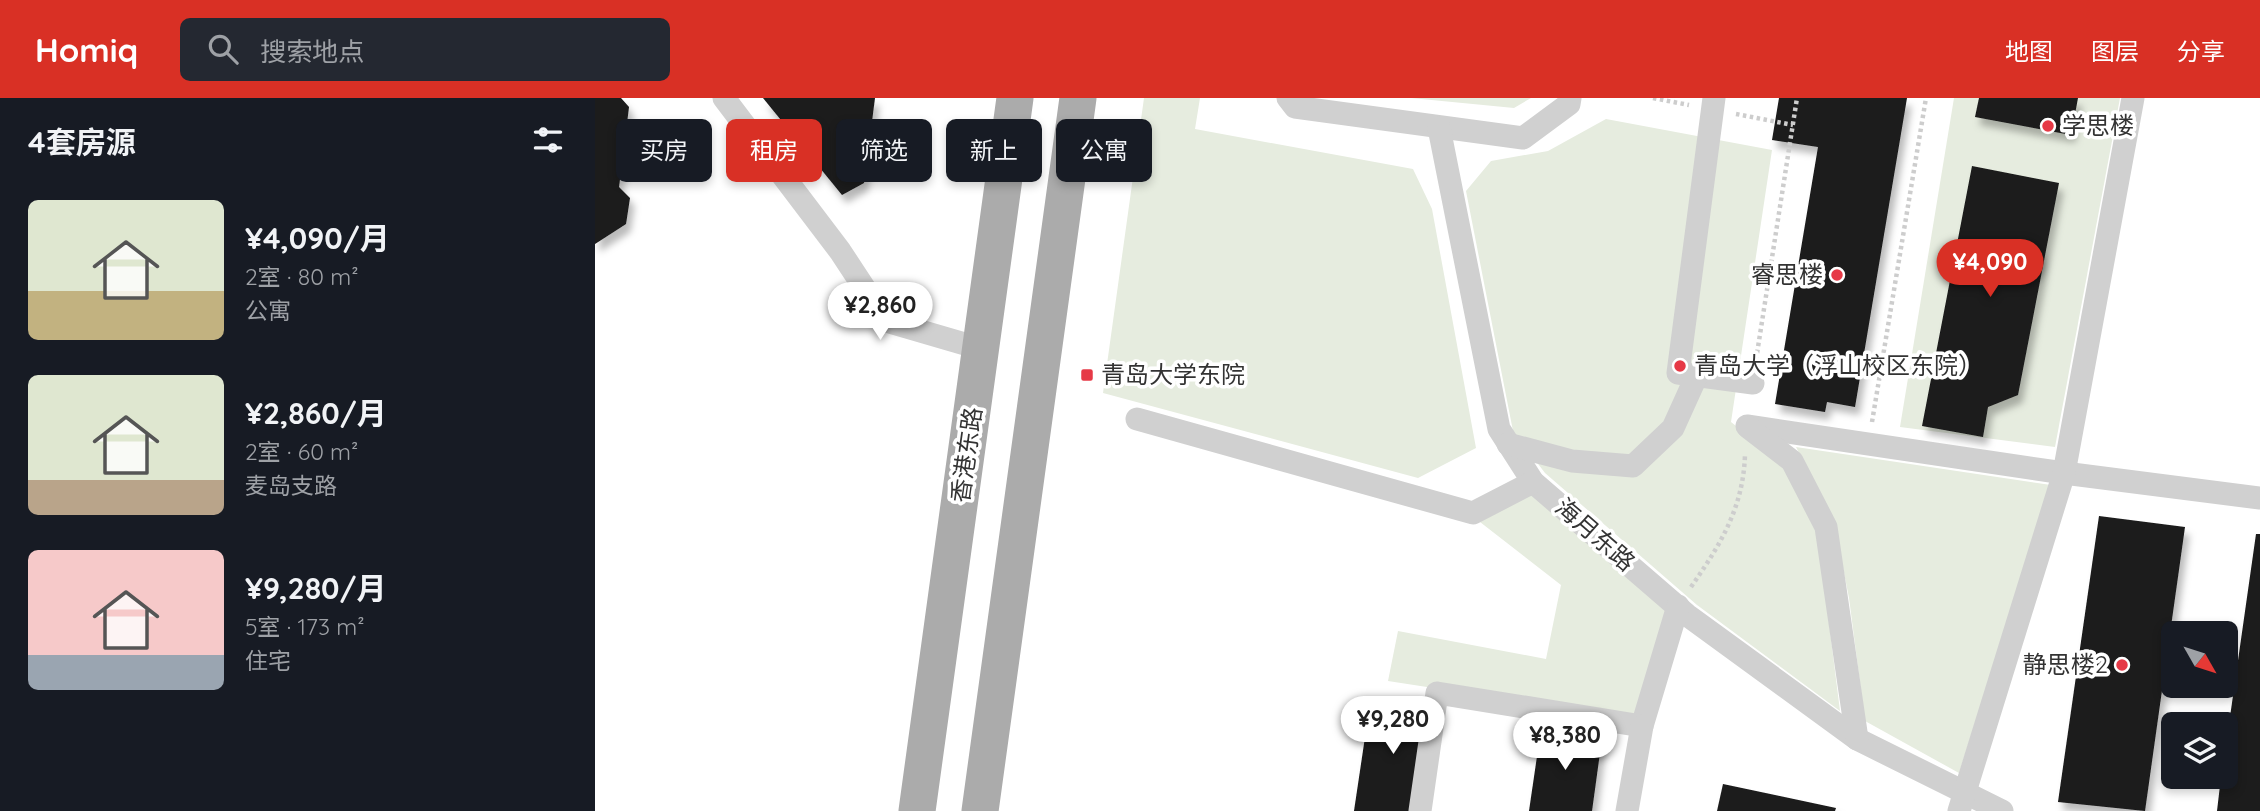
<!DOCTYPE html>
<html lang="zh">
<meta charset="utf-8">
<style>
body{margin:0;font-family:Quicksand,"Noto Sans SC",sans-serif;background:#242831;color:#f1f3f6;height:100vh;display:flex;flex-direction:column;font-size:26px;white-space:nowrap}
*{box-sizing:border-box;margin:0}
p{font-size:23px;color:#9ea1a6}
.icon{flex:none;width:38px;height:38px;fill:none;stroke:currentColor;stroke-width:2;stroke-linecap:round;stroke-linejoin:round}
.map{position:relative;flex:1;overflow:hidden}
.side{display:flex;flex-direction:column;background:#171b24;width:595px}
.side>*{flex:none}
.banner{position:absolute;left:21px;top:21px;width:665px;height:63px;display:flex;gap:14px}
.needle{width:46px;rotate:129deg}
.controls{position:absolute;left:1566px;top:523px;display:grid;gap:14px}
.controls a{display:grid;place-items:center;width:77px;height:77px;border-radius:10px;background:#171b24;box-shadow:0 4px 10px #0003;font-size:35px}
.price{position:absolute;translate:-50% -60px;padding:0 16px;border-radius:24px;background:#fff;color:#222;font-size:23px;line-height:46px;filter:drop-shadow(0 2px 4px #0008)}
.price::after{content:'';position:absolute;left:50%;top:42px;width:21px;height:16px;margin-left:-10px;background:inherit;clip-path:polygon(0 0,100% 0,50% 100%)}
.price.selected{background:#d93025;color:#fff}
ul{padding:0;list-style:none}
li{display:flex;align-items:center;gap:21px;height:175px;padding:0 28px}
li span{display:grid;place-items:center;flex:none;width:196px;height:140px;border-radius:10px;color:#555}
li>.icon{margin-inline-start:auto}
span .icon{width:84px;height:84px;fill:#fffc;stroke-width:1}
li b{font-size:30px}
h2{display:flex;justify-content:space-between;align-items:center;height:84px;padding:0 28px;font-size:30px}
.chip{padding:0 24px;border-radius:10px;background:#171b24;box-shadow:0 4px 10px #0003;font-size:24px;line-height:63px}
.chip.selected{background:#d93025;color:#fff}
header{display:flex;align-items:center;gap:42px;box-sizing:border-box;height:98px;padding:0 35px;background:#d93025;color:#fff}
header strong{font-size:33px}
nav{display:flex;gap:38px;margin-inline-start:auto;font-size:24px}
.search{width:490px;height:63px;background:#242831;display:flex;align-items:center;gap:18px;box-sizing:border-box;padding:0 24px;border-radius:10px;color:#9ea1a6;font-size:26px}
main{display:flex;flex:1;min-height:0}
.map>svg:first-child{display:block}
.green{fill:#e6ecdf}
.building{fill:#1a1a1a;filter:url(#shadow)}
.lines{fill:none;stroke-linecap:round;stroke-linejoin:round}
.path{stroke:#cdcdcd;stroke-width:4.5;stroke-dasharray:3.5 3.5;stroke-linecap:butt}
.street{stroke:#d0d0d0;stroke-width:23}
.primary{stroke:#ababab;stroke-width:37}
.poi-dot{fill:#e63946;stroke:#fff;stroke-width:2.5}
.labels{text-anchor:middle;stroke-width:7;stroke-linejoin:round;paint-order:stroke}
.poi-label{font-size:24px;fill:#333;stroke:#fff;text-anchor:start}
.street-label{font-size:24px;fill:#333;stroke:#fff}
</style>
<header>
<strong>Homiq</strong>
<div class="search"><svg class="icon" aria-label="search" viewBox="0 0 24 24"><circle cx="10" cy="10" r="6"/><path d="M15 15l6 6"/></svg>搜索地点</div>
<nav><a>地图</a><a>图层</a><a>分享</a></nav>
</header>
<main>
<section class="side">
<h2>4套房源<svg class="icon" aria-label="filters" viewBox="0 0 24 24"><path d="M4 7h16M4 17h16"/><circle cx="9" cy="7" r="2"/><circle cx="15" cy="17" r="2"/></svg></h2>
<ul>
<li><span style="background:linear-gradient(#dfe7d0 65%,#c2b280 0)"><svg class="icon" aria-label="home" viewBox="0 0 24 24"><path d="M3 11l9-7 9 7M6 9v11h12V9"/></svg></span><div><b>¥4,090/月</b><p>2室 · 80 m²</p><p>公寓</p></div></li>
<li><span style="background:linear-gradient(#dfe7d0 75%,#b9a48a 0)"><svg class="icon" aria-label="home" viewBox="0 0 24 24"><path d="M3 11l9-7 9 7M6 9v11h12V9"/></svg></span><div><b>¥2,860/月</b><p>2室 · 60 m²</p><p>麦岛支路</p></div></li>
<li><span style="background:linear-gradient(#f6c9c9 75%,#9aa5b1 0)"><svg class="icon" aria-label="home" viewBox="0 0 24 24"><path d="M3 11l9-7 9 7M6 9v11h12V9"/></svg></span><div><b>¥9,280/月</b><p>5室 · 173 m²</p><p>住宅</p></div></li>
</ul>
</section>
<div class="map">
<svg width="1665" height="713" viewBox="0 0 1665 713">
<defs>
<filter id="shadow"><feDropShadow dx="4.5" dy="8" stdDeviation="3.5" flood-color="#0004"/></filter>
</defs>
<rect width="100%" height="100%" fill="#fff"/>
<g class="green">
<polygon points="549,0 605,0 600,31 818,71 837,111 881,350 823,380 508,295"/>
<polygon points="816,0 936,0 919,10"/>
<polygon points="1359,0 1525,0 1460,349 1305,329"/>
<polygon points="1011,21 1177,52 1136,324 1188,365 1222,430 1245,613 1102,507 950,375 918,333 871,93 896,63 953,53"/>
<polygon points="1201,349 1456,387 1364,675 1270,623 1254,500 1239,424"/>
<polygon points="935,395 1072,513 1041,621 793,583 803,533 951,561 966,487 885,424"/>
</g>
<g class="building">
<polygon points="0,0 26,0 34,9 24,89 35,100 31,126 0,146"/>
<polygon points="168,0 280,0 269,85 247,97"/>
<polygon points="1184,0 1312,0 1260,309 1232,304 1230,314 1180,306 1223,49 1177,42"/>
<polygon points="1384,0 1483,0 1476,37 1380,19"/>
<polygon points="1377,68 1464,85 1423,297 1393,309 1388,339 1327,328"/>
<polygon points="1504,418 1590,429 1550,713 1463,704"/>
<polygon points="1661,436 1665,436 1665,713 1622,713 1626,679 1631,679 1631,647"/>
<polygon points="776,599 838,608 822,713 759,713"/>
<polygon points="946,631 1007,640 997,713 934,713"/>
<polygon points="1128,686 1241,710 1240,713 1122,713"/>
</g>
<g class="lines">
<g class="path">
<polyline points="1058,0 1094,7"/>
<polyline points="1141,16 1198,27"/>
<polyline points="1161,262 1202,0"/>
<polyline points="1277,324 1331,0"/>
<path d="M 1096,489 C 1125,447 1148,411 1150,357"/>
</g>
<g class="street">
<polyline points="129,0 245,153 291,223 387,251"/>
<polyline points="693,0 700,9 928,40 974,6 975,0"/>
<polyline points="1119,0 1083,275 1158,285"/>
<polyline points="844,30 904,331 938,384 1092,517 1262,641 1407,713"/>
<polyline points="542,321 878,415 938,384"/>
<polyline points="1152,328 1469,375 1665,400"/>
<polyline points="1154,330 1197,363 1231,429 1262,641"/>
<polyline points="913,346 977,363 1038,368 1078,330 1102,277"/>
<polyline points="825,713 842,595 1047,628 1083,508"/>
<polyline points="1032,713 1047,628"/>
<polyline points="1364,713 1469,375 1538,0"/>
</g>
<g class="primary">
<polyline points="322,713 420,0"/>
<polyline points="385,713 483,0"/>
</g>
</g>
<g class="poi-dot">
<circle cx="1453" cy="28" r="7"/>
<circle cx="1242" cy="177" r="7"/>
<circle cx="1085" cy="268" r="7"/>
<rect x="485" y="270" width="14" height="14" rx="3.5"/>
<circle cx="1527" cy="567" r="7"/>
</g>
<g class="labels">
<g class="poi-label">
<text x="1467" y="36">学思楼</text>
<text x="1228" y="185" text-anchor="end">睿思楼</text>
<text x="1099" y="276">青岛大学（浮山校区东院）</text>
<text x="506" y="285">青岛大学东院</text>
<text x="1513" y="575" text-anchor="end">静思楼2</text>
</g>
<g class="street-label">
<text transform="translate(372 357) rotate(-82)" y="8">香港东路</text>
<text transform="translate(1000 437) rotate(41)" y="8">海月东路</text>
</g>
</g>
</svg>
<div class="controls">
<a><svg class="needle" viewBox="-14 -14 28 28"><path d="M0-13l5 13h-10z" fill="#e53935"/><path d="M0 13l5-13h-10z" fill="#9ea1a6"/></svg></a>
<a><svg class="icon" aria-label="layers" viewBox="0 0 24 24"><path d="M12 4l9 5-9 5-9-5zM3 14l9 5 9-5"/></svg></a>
</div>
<b class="price selected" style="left:1395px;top:201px">¥4,090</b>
<b class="price" style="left:285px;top:244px">¥2,860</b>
<b class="price" style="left:798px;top:658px">¥9,280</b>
<b class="price" style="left:970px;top:674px">¥8,380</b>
<div class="banner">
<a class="chip">买房</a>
<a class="chip selected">租房</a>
<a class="chip">筛选</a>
<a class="chip">新上</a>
<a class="chip">公寓</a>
</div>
</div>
</main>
